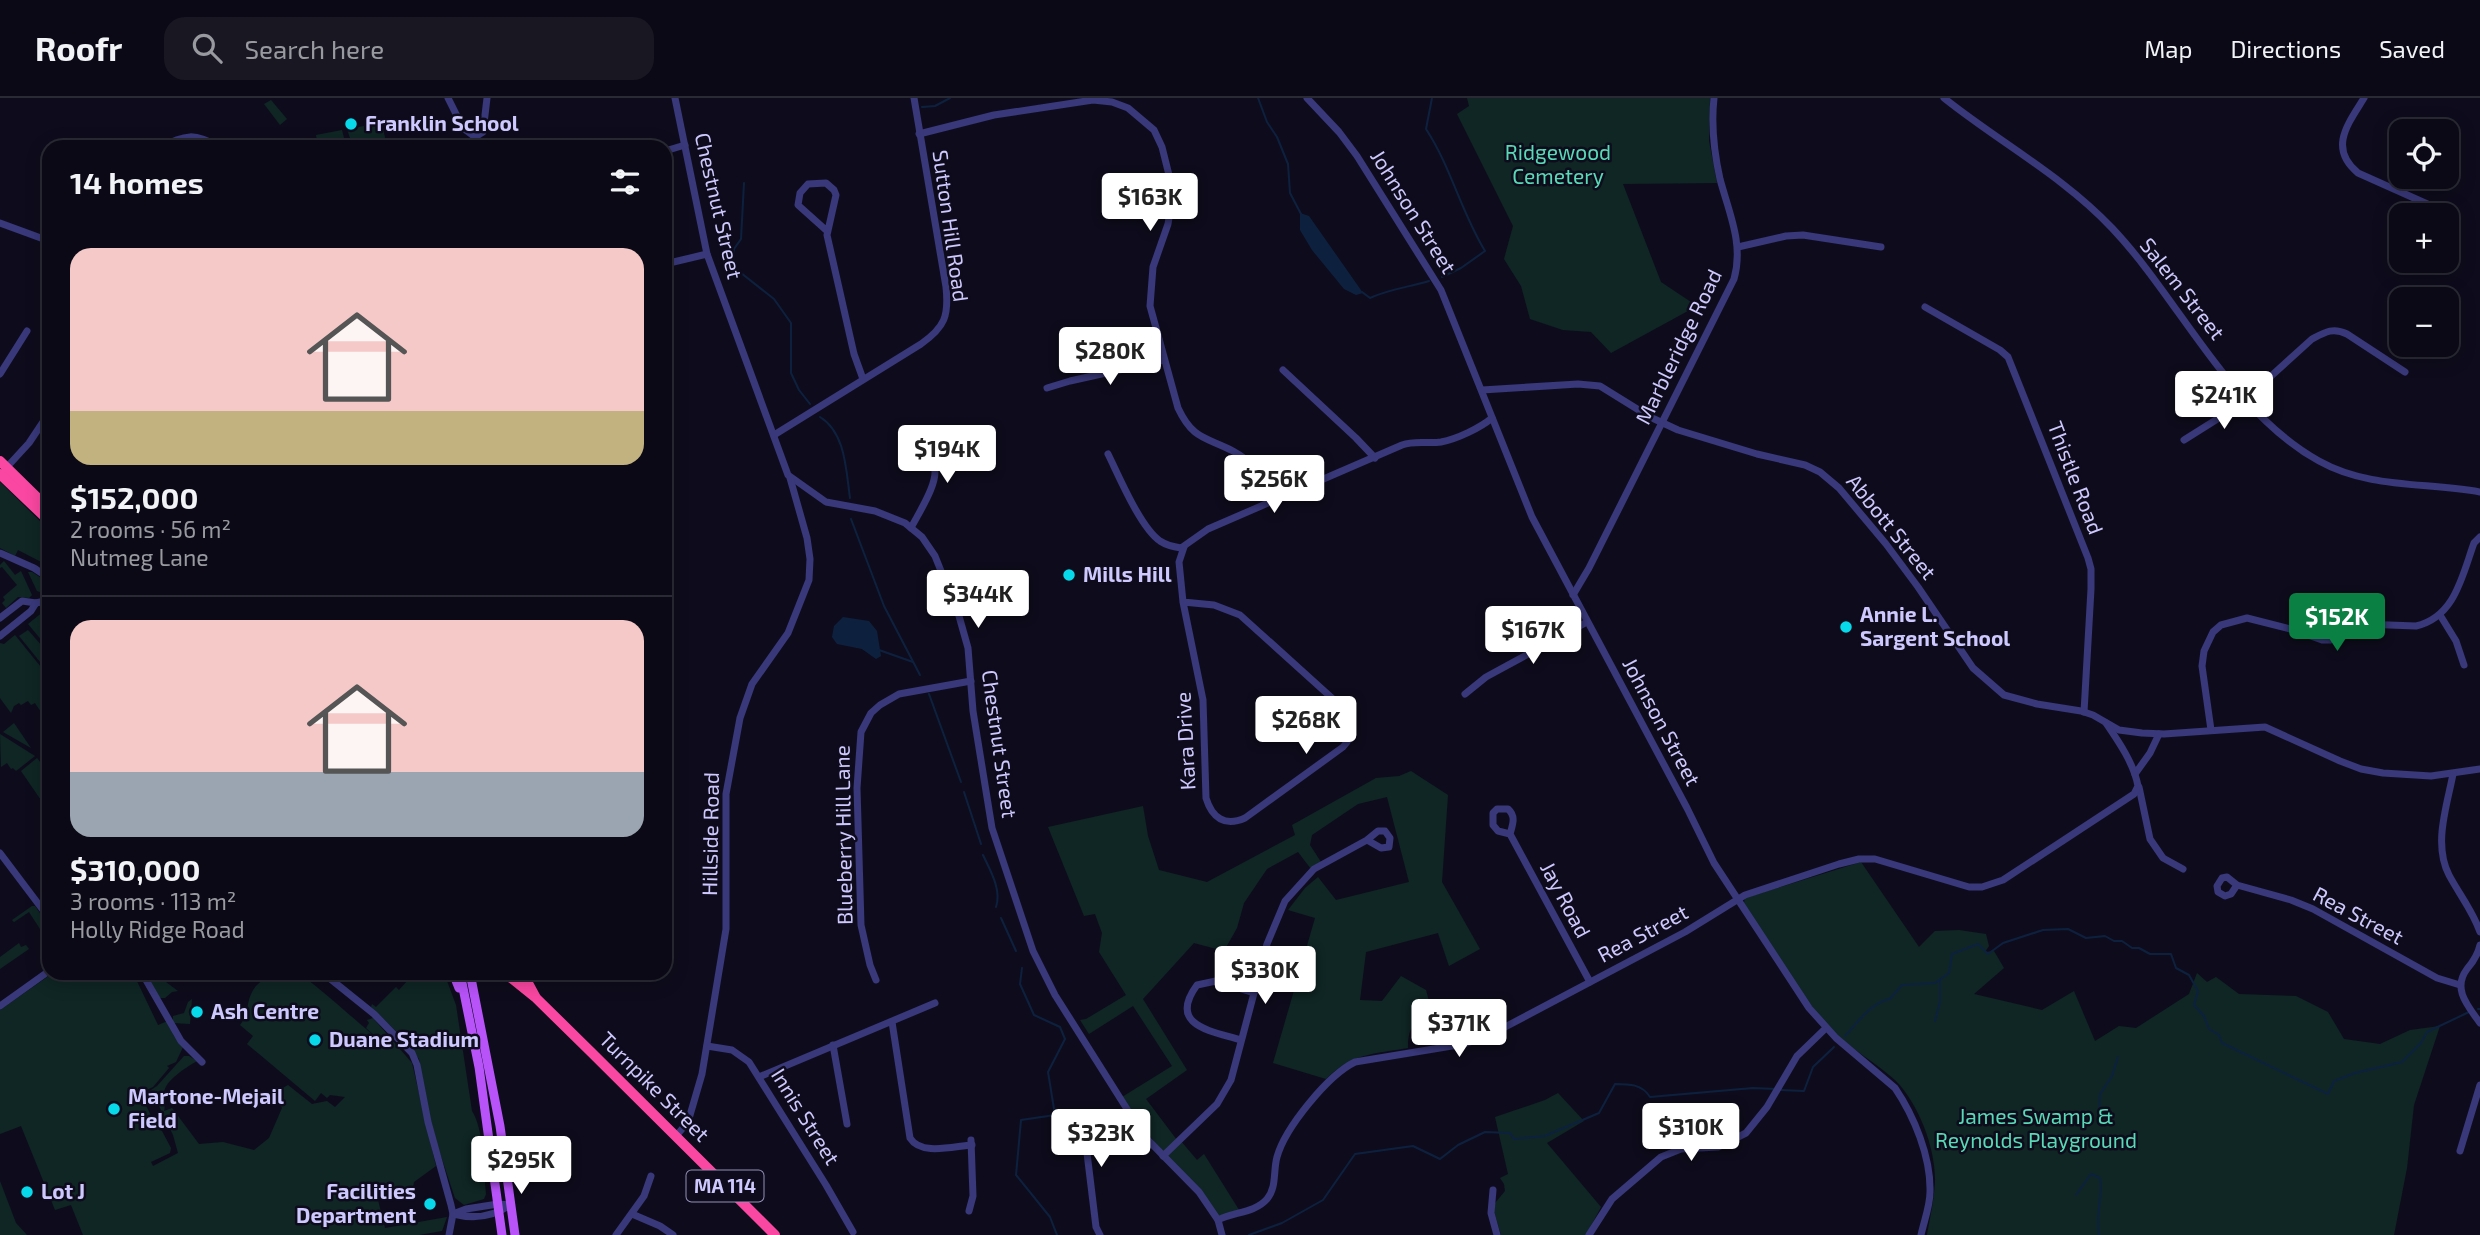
<!DOCTYPE html>
<meta charset="utf-8">
<style>
body{margin:0;font-family:"Exo 2",sans-serif;background:#181722;color:#f1f3f6;height:100vh;display:flex;flex-direction:column;font-size:26px;white-space:nowrap}
*{box-sizing:border-box;margin:0}
p{font-size:23px;color:#999aa0}
.icon{flex:none;width:38px;height:38px;fill:none;stroke:currentColor;stroke-width:2;stroke-linecap:round;stroke-linejoin:round}
.map{position:relative;flex:1;overflow:hidden}
.panel{position:absolute;left:42px;top:42px;width:630px;height:840px;display:flex;flex-direction:column;background:#0a0915;border-radius:21px;box-shadow:0 4px 18px #0003,0 0 0 2px #2a2a34}
.panel>*{flex:none}
.fabs{position:absolute;left:2389px;top:21px;display:grid;gap:14px}
.fabs a{display:grid;place-items:center;width:70px;height:70px;border-radius:14px;background:#0a0915;box-shadow:0 4px 18px #0003,0 0 0 2px #2a2a34;font-size:35px}
.price{position:absolute;translate:-50% -60px;padding:0 16px;border-radius:7px;background:#fff;color:#222;font-size:23px;line-height:46px;filter:drop-shadow(0 2px 4px #0008)}
.price::after{content:'';position:absolute;left:50%;top:42px;width:21px;height:16px;margin-left:-10px;background:inherit;clip-path:polygon(0 0,100% 0,50% 100%)}
.price.active{background:#0b8043;color:#fff}
ul{padding:0;list-style:none}
li{display:grid;align-content:center;gap:14px;height:371px;padding:0 28px}
li+li{border-top:2px solid #2a2a34}
li span{display:grid;place-items:center;height:217px;border-radius:21px;color:#555}
li>.icon{margin-inline-start:auto}
span .icon{width:126px;height:126px;fill:#fffc;stroke-width:1}
li b{font-size:30px}
h2{display:flex;justify-content:space-between;align-items:center;height:84px;padding:0 28px;font-size:30px}
header{display:flex;align-items:center;gap:42px;box-sizing:border-box;height:98px;padding:0 35px;background:#0a0915;border-bottom:2px solid #2a2a34}
header strong{font-size:33px}
nav{display:flex;gap:38px;margin-inline-start:auto;font-size:24px}
.search{width:490px;height:63px;background:#181722;display:flex;align-items:center;gap:18px;box-sizing:border-box;padding:0 24px;border-radius:21px;color:#999aa0;font-size:26px}
.map>svg:first-child{display:block}
.green{fill:#0f2624}
.water{fill:#0d213f}
.lines{fill:none;stroke-linecap:round;stroke-linejoin:round}
.stream{stroke:#0d213f;stroke-width:2}
.minor{stroke:#39387a;stroke-width:7}
.major{stroke:#b853fa;stroke-width:9}
.highway{stroke:#fa47a1;stroke-width:10}
.poi-dot{fill:#07d9eb;stroke:#0e0c1c;stroke-width:2.5}
.labels{text-anchor:middle;stroke-width:5;stroke-linejoin:round;paint-order:stroke}
.shield{fill:#0e0c1c;stroke:#9490ba;stroke-width:2}
.shield-label{font-size:19px;font-weight:bold;fill:#cdc8fd}
.poi-label{font-size:21px;font-weight:bold;fill:#cdc8fd;stroke:#0e0c1c;text-anchor:start}
.park-label{font-size:21px;fill:#58dab7;stroke:#0e0c1c}
.street-label{font-size:21px;fill:#cdc8fd;stroke:#0e0c1c}
</style>
<header>
<strong>Roofr</strong>
<div class="search"><svg class="icon" aria-label="search" viewBox="0 0 24 24"><circle cx="10" cy="10" r="6"/><path d="M15 15l6 6"/></svg>Search here</div>
<nav><a>Map</a><a>Directions</a><a>Saved</a></nav>
</header>
<div class="map">
<svg width="2480" height="1137" viewBox="0 0 2480 1137">
<rect width="100%" height="100%" fill="#0e0c1c"/>
<g class="green">
<polygon points="1467,0 1710,0 1709,43 1717,85 1623,86 1661,184 1697,208 1611,255 1591,234 1563,232 1530,221 1521,188 1504,161 1513,128 1457,16 1469,8"/>
<polygon points="271,2 287,21 280,27 264,6"/>
<polygon points="382,25 385,40 352,46 347,31"/>
<polygon points="342,32 345,44 318,49 316,37"/>
<polygon points="0,384 49,432 49,468 18,452 15,458 0,450"/>
<polygon points="4,463 15,477 21,473 32,497 29,500 18,499 6,510 2,505 5,502 3,499 17,487 2,469 0,470 0,467"/>
<polygon points="28,474 32,474 49,485 49,497 37,493"/>
<polygon points="49,509 49,551 28,526"/>
<polygon points="28,532 49,556 49,575 19,538"/>
<polygon points="15,537 49,579 49,608 41,614 35,605 31,607 28,603 21,607 19,605 14,608 11,615 0,600 0,545 4,546"/>
<polygon points="14,625 31,650 3,634"/>
<polygon points="0,636 35,658 16,673 13,670 11,671 7,665 1,669"/>
<path d="M 37,660 C 49,675 56,688 43,705 L 21,673 Z"/>
<path d="M 1411,673 L 1448,697 L 1442,784 L 1480,851 L 1449,868 L 1438,835 L 1366,854 L 1360,902 L 1382,903 L 1401,878 L 1426,892 L 1432,914 C 1414,926 1408,927 1408,950 C 1374,956 1352,955 1326,981 L 1273,965 L 1315,820 L 1288,812 L 1305,790 L 1318,779 L 1336,802 L 1409,784 L 1387,699 L 1358,706 L 1312,737 L 1310,747 L 1321,764 L 1311,771 L 1298,754 L 1267,771 L 1244,805 L 1237,830 L 1224,853 L 1194,845 L 1143,901 L 1187,972 L 1146,1001 L 1177,1042 L 1163,1056 L 1122,999 L 1172,968 L 1133,908 L 1089,936 L 1080,922 L 1086,921 L 1126,897 L 1099,854 L 1102,835 L 1095,816 L 1084,818 L 1048,729 L 1143,708 L 1148,738 L 1159,772 L 1207,784 L 1295,737 L 1292,727 L 1376,680 L 1399,678 Z"/>
<path d="M 1861,764 L 1919,849 L 1935,833 L 1959,832 L 1986,836 L 1989,848 L 1985,854 L 1994,853 L 2004,870 L 1974,896 L 2042,912 L 2074,893 L 2095,943 L 2119,928 L 2136,930 L 2189,896 L 2197,875 L 2207,884 L 2216,879 L 2239,896 L 2296,898 L 2328,914 L 2344,941 L 2380,946 L 2410,932 L 2440,928 L 2414,1007 L 2407,1070 L 2394,1137 L 1927,1137 C 1930,1120 1934,1102 1935,1084 C 1936,1051 1919,1006 1895,982 C 1875,964 1851,951 1832,932 C 1799,898 1771,846 1744,805 L 1745,800 Z"/>
<polygon points="32,808 35,808 49,828 48,839 44,833 42,834 29,814 14,824 12,822"/>
<polygon points="19,845 21,849 26,847 29,851 0,871 0,859"/>
<path d="M 53,875 L 133,875 L 158,927 L 168,923 L 174,938 L 184,947 L 176,964 L 167,968 L 169,970 L 153,989 L 140,995 L 156,1028 L 162,1033 L 171,1050 L 170,1055 L 151,1064 L 153,1068 L 178,1055 L 173,1037 L 159,1008 L 161,1006 L 159,1002 L 157,1002 L 154,996 L 148,999 L 148,1004 L 145,996 L 157,988 L 184,958 L 189,958 L 197,963 C 187,969 165,982 164,995 C 163,1001 166,1006 164,1013 L 172,1010 L 199,1046 L 223,1044 L 254,1052 L 269,1040 L 282,1010 L 277,1003 L 281,991 L 288,987 L 312,1006 L 327,1003 L 335,1009 L 345,999 L 330,997 L 327,1000 L 321,995 L 315,1003 L 247,946 L 253,938 L 240,927 C 250,915 245,901 256,888 C 266,877 283,872 297,875 C 307,878 365,931 378,941 L 366,930 L 369,925 L 367,922 L 373,920 L 412,965 L 436,1068 L 414,1084 L 412,1094 L 378,1102 L 385,1130 L 447,1119 L 442,1133 L 419,1137 L 83,1137 L 71,1107 L 55,1112 L 21,1028 L 0,1036 L 0,912 Z"/>
<polygon points="146,875 154,875 178,893 172,894 165,900 159,900"/>
<path d="M 405,875 L 444,875 L 456,907 L 472,1013 C 484,1032 484,1073 486,1096 L 484,1101 L 464,1107 L 455,1100 L 431,1028 L 419,961 L 402,939 L 371,909 L 372,906 L 376,909 L 396,889 L 399,892 L 409,881 Z"/>
<polygon points="192,901 190,926 173,925 173,918 184,915 188,904"/>
<polygon points="1558,995 1584,1023 1547,1045 1601,1109 1586,1137 1501,1137 1494,1113 1495,1105 1505,1093 1504,1086 1500,1080 1508,1076 1495,1019 1545,1002"/>
<polygon points="1180,1042 1197,1062 1204,1056 1241,1115 1218,1122 1208,1105 1163,1058"/>
<polygon points="0,1083 16,1125 27,1137 0,1137"/>
</g>
<g class="water">
<polygon points="1300,115 1309,118 1363,195 1356,197 1344,191 1312,152 1300,132"/>
<polygon points="843,519 869,523 877,533 881,558 876,561 862,551 837,546 832,539 834,528"/>
</g>
<g class="lines">
<g class="stream">
<polyline points="1258,0 1267,24 1277,39 1288,66 1290,95 1301,116"/>
<path d="M 1432,0 L 1426,31 C 1451,69 1461,114 1485,153 L 1461,170 L 1442,179"/>
<polyline points="922,9 935,8 950,0"/>
<polyline points="733,169 734,151 741,141 744,85"/>
<polyline points="736,171 774,201 791,225 791,275 799,292 810,306"/>
<path d="M 1362,194 L 1370,200 C 1389,191 1410,189 1429,183"/>
<path d="M 820,319 C 846,335 846,373 850,400"/>
<polyline points="851,421 884,508 920,577"/>
<polyline points="879,552 913,564"/>
<polyline points="929,596 961,684"/>
<polyline points="964,694 981,746"/>
<path d="M 983,757 C 990,772 1002,792 996,809"/>
<polyline points="1001,820 1016,853"/>
<polyline points="1022,870 1020,886 1034,917 1060,929 1065,941 1048,974 1055,1017 1021,1022 1016,1077 1050,1119 1057,1137"/>
<polyline points="2478,911 2480,911"/>
<polyline points="1935,923 1940,904 1940,883"/>
<path d="M 1845,938 C 1857,925 1872,904 1890,901 L 1902,887 L 1935,885 L 1949,875 L 1952,856 L 1978,846 L 1988,856 L 2003,845 L 2043,832 L 2068,831 L 2086,840 L 2105,838 L 2114,843 L 2122,843 L 2132,850 L 2139,850 L 2150,856 L 2171,856 L 2176,870 L 2189,877 L 2198,893 L 2194,907 L 2204,918 L 2209,931 L 2219,937 L 2222,945 L 2328,996 L 2334,983 L 2355,975 L 2402,964 L 2421,945 L 2427,934 L 2469,914"/>
<polyline points="1781,992 1804,993 1813,969 1834,949"/>
<polyline points="2099,1019 2100,996 2112,978 2118,959"/>
<path d="M 2076,1097 L 2091,1076 L 2100,1080 C 2103,1099 2095,1118 2099,1137"/>
<path d="M 1249,1137 L 1282,1125 L 1323,1102 L 1355,1056 L 1413,1048 L 1440,1061 L 1458,1047 L 1485,1034 L 1510,1035 L 1514,1041 L 1545,1038 L 1599,1015 L 1615,986 C 1629,986 1642,986 1650,999 L 1753,990 L 1776,991"/>
</g>
<g class="minor">
<polyline points="448,0 463,30 475,39 483,34 487,0"/>
<polyline points="675,0 707,156 788,377 826,404 875,413 905,425 922,439 935,458 959,518 968,550 973,613 992,730 1033,853 1055,897 1144,1038 1199,1094 1218,1122 1222,1137"/>
<path d="M 1307,0 L 1339,34 L 1357,58 L 1441,192 L 1532,419 L 1687,710 L 1714,765 L 1809,910 L 1836,940 L 1895,990 C 1914,1018 1931,1059 1930,1094 C 1930,1108 1924,1123 1921,1137"/>
<path d="M 1944,0 C 1999,44 2063,78 2112,130 C 2181,203 2229,313 2319,363 C 2369,391 2426,384 2480,394"/>
<path d="M 2364,0 C 2348,26 2328,50 2358,75 L 2452,117"/>
<path d="M 919,36 L 994,17 L 1093,2 L 1112,4 L 1128,10 L 1154,32 L 1162,49 L 1169,77 L 1172,102 L 1168,126 L 1153,169 L 1150,208 L 1178,310 C 1193,342 1206,339 1233,353 C 1253,364 1269,382 1283,399"/>
<path d="M 161,49 C 186,37 194,34 219,49"/>
<polyline points="665,53 685,47"/>
<polyline points="0,125 49,143"/>
<polyline points="827,133 798,107 800,95 808,86 826,85 834,92 836,97 827,137 854,256 863,281"/>
<polyline points="1738,149 1786,138 1803,137 1881,149"/>
<polyline points="665,166 707,156"/>
<polyline points="1925,209 2000,252 2008,259 2088,460 2091,471 2091,491 2084,614"/>
<polyline points="1283,272 1356,340 1375,360"/>
<polyline points="0,276 27,233"/>
<polyline points="1047,290 1070,283 1164,262"/>
<polyline points="1482,292 1578,286 1600,288 1650,319 1678,332 1757,356 1805,367 1820,374 1839,390 1886,446 1918,489 1973,570 2004,597 2037,606 2081,613 2093,617 2119,632 2142,635 2164,636 2265,629 2340,663 2361,671 2383,675 2431,678 2480,671"/>
<path d="M 774,337 L 921,246 C 945,229 949,218 946,189 L 914,0"/>
<path d="M 2184,342 L 2238,308 L 2312,241 C 2325,234 2333,229 2347,236 L 2405,274"/>
<path d="M 1108,356 C 1119,378 1140,429 1160,443 C 1166,447 1174,449 1181,450 L 1208,431 L 1402,347 C 1416,342 1427,346 1441,344 C 1457,341 1480,330 1492,320"/>
<polyline points="7,369 29,345 49,315"/>
<path d="M 911,430 C 918,416 940,383 934,368 C 931,362 923,358 918,353"/>
<polyline points="0,455 34,470 49,480"/>
<path d="M 1573,497 L 1589,470 L 1734,181 C 1744,146 1729,115 1720,81 C 1714,54 1711,27 1714,0"/>
<path d="M 1183,504 L 1203,602 L 1206,700 C 1212,720 1225,729 1245,720 L 1343,649 C 1355,636 1354,623 1343,610 L 1240,517 L 1214,507 L 1183,504 L 1179,464 L 1184,449"/>
<polyline points="2440,517 2456,543 2464,567"/>
<polyline points="0,520 22,503 36,505 49,502"/>
<polyline points="0,538 31,513 36,505"/>
<polyline points="1465,596 1486,579 1587,524"/>
<path d="M 2211,632 L 2202,568 L 2204,553 L 2213,534 L 2221,527 L 2247,520 L 2294,532 L 2322,542 L 2331,542 L 2362,526 L 2416,528 C 2455,519 2462,478 2474,445 L 2480,439"/>
<polyline points="2135,676 2150,655 2159,636"/>
<path d="M 2453,676 C 2447,708 2433,746 2449,777 C 2459,796 2473,813 2480,834"/>
<polyline points="2139,689 2150,741 2163,760 2183,771"/>
<path d="M 1510,736 L 1498,733 L 1493,727 L 1493,715 L 1497,711 L 1508,711 C 1516,718 1513,726 1510,736 L 1590,884"/>
<polyline points="0,755 49,820"/>
<polyline points="2237,787 2231,796 2225,798 2218,794 2217,788 2222,780 2227,779 2237,787 2291,802 2313,811 2437,880 2460,887"/>
<path d="M 2480,847 C 2478,856 2473,864 2467,871 C 2452,891 2468,908 2480,925"/>
<polyline points="142,875 181,943 202,964"/>
<polyline points="323,875 374,916 412,955 417,967 428,1024 451,1107 453,1116 449,1137"/>
<polyline points="876,882 870,867 861,827 857,690 861,634 871,615 880,607 899,596 971,583"/>
<polyline points="0,908 49,873"/>
<path d="M 892,924 L 910,1040 C 921,1058 954,1048 972,1047"/>
<path d="M 1241,942 C 1212,933 1167,928 1197,887 L 1216,883 L 1254,895"/>
<polyline points="833,947 847,1026"/>
<polyline points="707,948 732,952 749,964 826,1087 853,1134"/>
<polyline points="759,979 935,905"/>
<polyline points="676,1038 688,1024 702,976 726,831 726,696 740,620 752,586 788,535 809,482 810,461 807,440 790,380"/>
<polyline points="2460,1053 2480,987"/>
<polyline points="1163,1058 1217,1006 1231,982 1267,846 1285,803 1314,771 1367,742 1378,733 1385,733 1390,740 1389,749 1381,750 1367,742"/>
<polyline points="1493,1092 1491,1115 1497,1137"/>
<path d="M 498,1106 L 510,1107 C 493,1119 473,1121 453,1116 L 466,1111 Z"/>
<polyline points="969,1113 973,1098 971,1042"/>
<polyline points="632,1116 660,1128 673,1137"/>
<path d="M 1218,1122 C 1233,1114 1255,1115 1267,1101 C 1277,1089 1273,1073 1277,1059 C 1285,1030 1328,977 1355,964 L 1464,946 L 1488,938 L 1685,834 L 1745,797 L 1839,766 L 1859,761 L 1875,761 L 1969,789 L 1982,789 L 2003,782 L 2134,696 L 2138,688 C 2134,666 2119,644 2106,625"/>
<polyline points="616,1137 644,1098 651,1078"/>
<path d="M 1100,1137 L 1096,1129 L 1087,1055 C 1094,1036 1115,1027 1131,1017"/>
<polyline points="1589,1137 1612,1101 1661,1059 1681,1051 1718,1049 1746,1035 1767,1009 1797,958 1826,930"/>
</g>
<g class="major">
<polyline points="453,875 459,890"/>
<polyline points="460,875 479,969 502,1137"/>
<polyline points="470,875 500,1028 515,1137"/>
</g>
<g class="highway">
<polyline points="0,363 49,411"/>
<polyline points="0,376 49,423"/>
<polyline points="505,875 535,899 590,953 775,1137"/>
<polyline points="518,875 528,885 535,898"/>
</g>
</g>
<g class="poi-dot">
<circle cx="351" cy="26" r="7"/>
<circle cx="1069" cy="477" r="7"/>
<circle cx="1846" cy="529" r="7"/>
<circle cx="197" cy="914" r="7"/>
<circle cx="315" cy="942" r="7"/>
<circle cx="114" cy="1011" r="7"/>
<circle cx="27" cy="1094" r="7"/>
<circle cx="430" cy="1106" r="7"/>
</g>
<g class="labels">
<rect class="shield" x="686.5" y="1072.5" width="77" height="31" rx="5"/>
<g class="shield-label">
<text x="725" y="1095">MA 114</text>
</g>
<g class="poi-label">
<text x="365" y="33">Franklin School</text>
<text x="1083" y="484">Mills Hill</text>
<text x="1860" y="524">Annie L.<tspan x="1860" dy="24">Sargent School</tspan></text>
<text x="211" y="921">Ash Centre</text>
<text x="329" y="949">Duane Stadium</text>
<text x="128" y="1006">Martone-Mejail<tspan x="128" dy="24">Field</tspan></text>
<text x="41" y="1101">Lot J</text>
<text x="416" y="1101" text-anchor="end">Facilities<tspan x="416" dy="24">Department</tspan></text>
</g>
<g class="park-label">
<text x="1558" y="62">Ridgewood<tspan x="1558" dy="24">Cemetery</tspan></text>
<text x="2036" y="1026">James Swamp &amp;<tspan x="2036" dy="24">Reynolds Playground</tspan></text>
</g>
<g class="street-label">
<text transform="translate(718 108) rotate(77)" y="7">Chestnut Street</text>
<text transform="translate(1413 114) rotate(58)" y="7">Johnson Street</text>
<text transform="translate(950 128) rotate(82)" y="7">Sutton Hill Road</text>
<text transform="translate(2182 191) rotate(52)" y="7">Salem Street</text>
<text transform="translate(1679 249) rotate(-64)" y="7">Marbleridge Road</text>
<text transform="translate(2075 380) rotate(69)" y="7">Thistle Road</text>
<text transform="translate(1891 429) rotate(51)" y="7">Abbott Street</text>
<text transform="translate(1661 624) rotate(62)" y="7">Johnson Street</text>
<text transform="translate(1186 643) rotate(-93)" y="7">Kara Drive</text>
<text transform="translate(999 646) rotate(82)" y="7">Chestnut Street</text>
<text transform="translate(711 736) rotate(-89)" y="7">Hillside Road</text>
<text transform="translate(844 737) rotate(-91)" y="7">Blueberry Hill Lane</text>
<text transform="translate(1565 802) rotate(62)" y="7">Jay Road</text>
<text transform="translate(2358 818) rotate(28)" y="7">Rea Street</text>
<text transform="translate(1643 836) rotate(-28)" y="7">Rea Street</text>
<text transform="translate(654 989) rotate(45)" y="7">Turnpike Street</text>
<text transform="translate(805 1019) rotate(58)" y="7">Innis Street</text>
</g>
</g>
</svg>
<div class="fabs">
<a><svg class="icon" aria-label="locate" viewBox="0 0 24 24"><circle cx="12" cy="12" r="6"/><path d="M12 2v4M12 18v4M2 12h4M18 12h4"/></svg></a>
<a>+</a>
<a>−</a>
</div>
<b class="price" style="left:1150px;top:135px">$163K</b>
<b class="price" style="left:1110px;top:289px">$280K</b>
<b class="price" style="left:2224px;top:333px">$241K</b>
<b class="price" style="left:947px;top:387px">$194K</b>
<b class="price" style="left:1274px;top:417px">$256K</b>
<b class="price" style="left:978px;top:532px">$344K</b>
<b class="price active" style="left:2337px;top:555px">$152K</b>
<b class="price" style="left:1533px;top:568px">$167K</b>
<b class="price" style="left:1306px;top:658px">$268K</b>
<b class="price" style="left:1265px;top:908px">$330K</b>
<b class="price" style="left:1459px;top:961px">$371K</b>
<b class="price" style="left:1691px;top:1065px">$310K</b>
<b class="price" style="left:1101px;top:1071px">$323K</b>
<b class="price" style="left:521px;top:1098px">$295K</b>
<section class="panel">
<h2>14 homes<svg class="icon" aria-label="filters" viewBox="0 0 24 24"><path d="M4 7h16M4 17h16"/><circle cx="9" cy="7" r="2"/><circle cx="15" cy="17" r="2"/></svg></h2>
<ul>
<li><span style="background:linear-gradient(#f6c9c9 75%,#c2b280 0)"><svg class="icon" aria-label="home" viewBox="0 0 24 24"><path d="M3 11l9-7 9 7M6 9v11h12V9"/></svg></span><div><b>$152,000</b><p>2 rooms · 56 m²</p><p>Nutmeg Lane</p></div></li>
<li><span style="background:linear-gradient(#f6c9c9 70%,#9aa5b1 0)"><svg class="icon" aria-label="home" viewBox="0 0 24 24"><path d="M3 11l9-7 9 7M6 9v11h12V9"/></svg></span><div><b>$310,000</b><p>3 rooms · 113 m²</p><p>Holly Ridge Road</p></div></li>
</ul>
</section>
</div>
